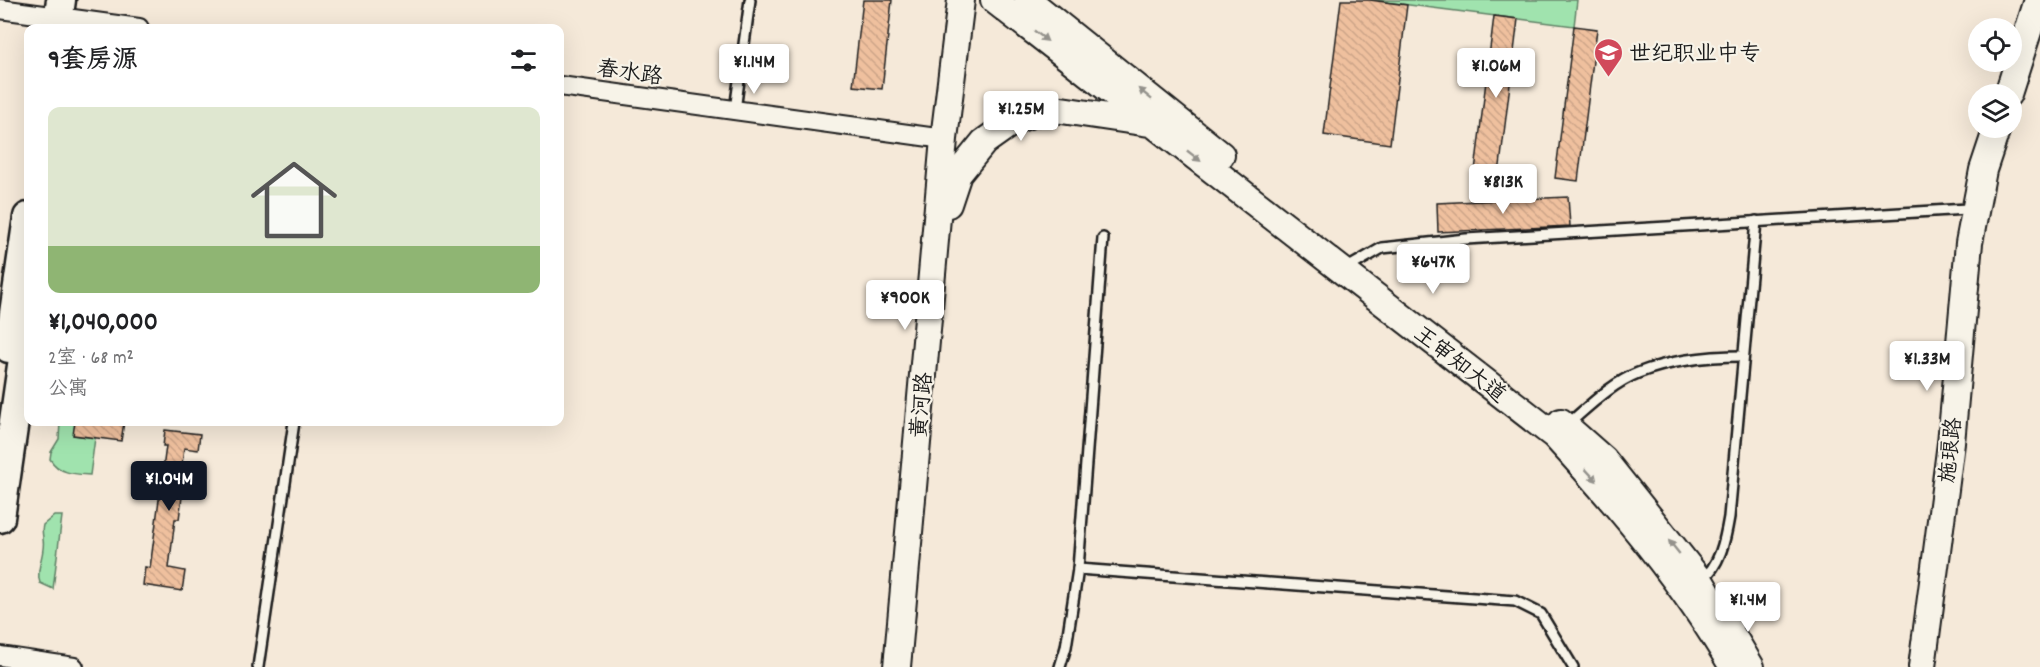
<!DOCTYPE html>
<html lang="zh">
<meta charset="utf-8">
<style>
body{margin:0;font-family:Dekko,"LXGW WenKai TC",sans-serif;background:#f6f6f6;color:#202124;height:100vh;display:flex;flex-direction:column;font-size:22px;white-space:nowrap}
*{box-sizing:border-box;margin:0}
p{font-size:20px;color:#757577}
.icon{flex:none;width:33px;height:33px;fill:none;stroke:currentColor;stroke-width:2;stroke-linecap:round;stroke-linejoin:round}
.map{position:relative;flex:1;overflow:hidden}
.drawer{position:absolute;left:24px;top:24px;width:540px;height:402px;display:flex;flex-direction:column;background:#fff;border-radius:12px;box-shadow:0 6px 24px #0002}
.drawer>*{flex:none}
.controls{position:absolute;left:1968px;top:18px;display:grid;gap:12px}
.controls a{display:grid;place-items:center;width:54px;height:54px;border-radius:50%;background:#fff;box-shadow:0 6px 24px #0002;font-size:30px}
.price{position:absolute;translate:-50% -51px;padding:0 14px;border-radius:6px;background:#fff;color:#222;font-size:20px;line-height:39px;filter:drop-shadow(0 2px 3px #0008)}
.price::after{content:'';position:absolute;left:50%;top:36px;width:18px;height:14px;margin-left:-9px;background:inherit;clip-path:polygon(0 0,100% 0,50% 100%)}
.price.on{background:#111827;color:#fff}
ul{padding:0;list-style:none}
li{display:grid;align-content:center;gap:12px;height:318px;padding:0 24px}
li span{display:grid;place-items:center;height:186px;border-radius:12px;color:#555}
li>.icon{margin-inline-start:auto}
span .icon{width:108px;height:108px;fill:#fffc;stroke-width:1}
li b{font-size:26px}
h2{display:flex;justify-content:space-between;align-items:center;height:72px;padding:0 24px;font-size:26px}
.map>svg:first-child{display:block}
.grass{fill:#a0e3ae;stroke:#5e8065;stroke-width:1.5}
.building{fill:url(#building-back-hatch);stroke:#1c1c1c;stroke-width:1.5}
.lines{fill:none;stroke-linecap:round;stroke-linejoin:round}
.service-casing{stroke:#1c1c1c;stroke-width:14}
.minor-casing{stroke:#1c1c1c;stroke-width:22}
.secondary-casing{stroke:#1c1c1c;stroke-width:30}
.primary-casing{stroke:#1c1c1c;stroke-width:33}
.service{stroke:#f7f3e8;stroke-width:9}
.minor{stroke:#f7f3e8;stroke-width:18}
.secondary{stroke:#f7f3e8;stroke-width:26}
.primary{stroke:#f7f3e8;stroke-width:28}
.oneway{fill:#94928c}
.labels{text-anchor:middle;stroke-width:4.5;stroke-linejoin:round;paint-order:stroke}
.poi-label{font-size:22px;fill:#1c1c1c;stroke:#f7f3e8;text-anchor:start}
.street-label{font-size:22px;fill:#1c1c1c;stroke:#f7f3e8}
</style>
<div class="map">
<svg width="2040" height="667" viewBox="0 0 2040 667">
<defs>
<pattern id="building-back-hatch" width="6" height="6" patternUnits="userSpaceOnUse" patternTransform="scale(1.5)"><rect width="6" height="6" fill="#efc09e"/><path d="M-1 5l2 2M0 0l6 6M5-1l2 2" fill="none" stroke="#cca488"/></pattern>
</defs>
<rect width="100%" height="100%" fill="#f5e9d9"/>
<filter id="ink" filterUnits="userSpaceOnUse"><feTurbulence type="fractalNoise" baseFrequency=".0167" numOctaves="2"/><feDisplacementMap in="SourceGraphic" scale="12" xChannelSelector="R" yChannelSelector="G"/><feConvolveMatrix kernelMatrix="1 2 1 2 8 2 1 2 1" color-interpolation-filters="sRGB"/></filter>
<g filter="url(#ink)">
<g class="grass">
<polygon points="1370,0 1577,0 1574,26"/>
<path d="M 60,422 L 75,422 L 74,435 L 95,438 L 90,475 C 75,474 59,474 50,459 L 51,452 L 59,439 Z"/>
<path d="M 54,516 L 62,516 L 53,589 L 40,583 C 35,569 46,553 43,539 C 43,533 41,531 43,525 Z"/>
</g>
<g class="building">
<polygon points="863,0 892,0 882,89 853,86"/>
<polygon points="1341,0 1370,0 1407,5 1390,144 1324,135"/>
<polygon points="1494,16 1518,19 1498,182 1474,179"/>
<polygon points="1574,26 1597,29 1578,181 1555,178"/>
<polygon points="1568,197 1570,226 1438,232 1437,203"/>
<polygon points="75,422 124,422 121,441 73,435"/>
<polygon points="165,430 200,434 198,450 184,448 178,497 182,497 179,519 175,519 169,568 185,571 182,591 143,585 145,567 150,568 166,446 163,446"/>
</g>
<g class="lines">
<defs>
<g id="service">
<polyline points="735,110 750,0"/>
<polyline points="1344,270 1382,248 1466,239 1967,209"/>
<path d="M 1567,425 C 1588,407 1612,383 1638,373 C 1671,360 1709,356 1743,356"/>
<polyline points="1078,569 1103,238"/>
<path d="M 1701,581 C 1720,565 1725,541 1729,517 L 1756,221"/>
<polyline points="258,667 294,422"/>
<polyline points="1060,667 1066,647 1078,569 1515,601 1541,614 1573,667"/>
</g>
<g id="minor">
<polyline points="0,9 139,28"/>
<polyline points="560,86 944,139"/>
<polyline points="0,656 74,667"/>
</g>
<g id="secondary">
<path d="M 994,0 L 1555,436 C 1620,507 1684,583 1733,667"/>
<polyline points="1028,0 1221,155"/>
<polyline points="2008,94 2038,0"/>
<polyline points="948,204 958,174 984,142 1015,120 1048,108 1149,123"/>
<polyline points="1561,422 1604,460 1701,582 1751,667"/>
<polyline points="897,667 944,139 961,0"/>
<polyline points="1922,667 1951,443 1969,243 1983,170 1997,128"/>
</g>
<g id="primary">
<polyline points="57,28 61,0"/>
<polyline points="9,348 28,217"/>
<polyline points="0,518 28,324"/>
</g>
</defs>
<use href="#service" class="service-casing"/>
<use href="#minor" class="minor-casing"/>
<use href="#secondary" class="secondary-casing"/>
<use href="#primary" class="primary-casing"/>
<use href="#service" class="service"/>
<use href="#minor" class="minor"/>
<use href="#secondary" class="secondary"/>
<use href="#primary" class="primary"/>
</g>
<defs><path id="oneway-solid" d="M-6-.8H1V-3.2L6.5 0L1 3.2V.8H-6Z" transform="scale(1.5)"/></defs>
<g class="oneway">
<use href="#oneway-solid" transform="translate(1041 36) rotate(38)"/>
<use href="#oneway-solid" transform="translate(1145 94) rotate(-141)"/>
<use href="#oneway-solid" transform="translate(1194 156) rotate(38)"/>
<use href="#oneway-solid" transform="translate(1591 475) rotate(47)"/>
<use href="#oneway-solid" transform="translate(1674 547) rotate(-129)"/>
</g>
</g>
<defs>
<symbol id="school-pin" viewBox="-11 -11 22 30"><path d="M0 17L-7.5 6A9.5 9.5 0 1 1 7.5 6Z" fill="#d1495b" stroke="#f7f3e8"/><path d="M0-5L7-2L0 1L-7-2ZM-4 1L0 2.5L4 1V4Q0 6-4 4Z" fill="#fff"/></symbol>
</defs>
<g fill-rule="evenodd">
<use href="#school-pin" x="1592" y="36" width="33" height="45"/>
</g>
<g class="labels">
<g class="poi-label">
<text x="1629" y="60">世纪职业中专</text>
</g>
<g class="street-label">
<text transform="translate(630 71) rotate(8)" y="8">春水路</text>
<text transform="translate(1461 363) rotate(38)" y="8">王审知大道</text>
<text transform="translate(920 405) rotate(-85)" y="8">黄河路</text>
<text transform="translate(1949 450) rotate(-84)" y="8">施琅路</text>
</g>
</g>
</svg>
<div class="controls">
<a><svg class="icon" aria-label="locate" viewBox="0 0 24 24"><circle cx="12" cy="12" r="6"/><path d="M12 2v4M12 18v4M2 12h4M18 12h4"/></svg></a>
<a><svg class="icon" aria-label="layers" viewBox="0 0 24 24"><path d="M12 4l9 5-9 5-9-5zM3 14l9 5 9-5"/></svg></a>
</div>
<b class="price" style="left:754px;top:95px">¥1.14M</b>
<b class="price" style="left:1496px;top:99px">¥1.06M</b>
<b class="price" style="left:1021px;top:142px">¥1.25M</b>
<b class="price" style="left:1503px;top:215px">¥813K</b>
<b class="price" style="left:1433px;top:295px">¥647K</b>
<b class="price" style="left:905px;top:331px">¥900K</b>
<b class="price" style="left:1927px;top:392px">¥1.33M</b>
<b class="price on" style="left:169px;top:512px">¥1.04M</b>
<b class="price" style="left:1748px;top:633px">¥1.4M</b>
<section class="drawer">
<h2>9套房源<svg class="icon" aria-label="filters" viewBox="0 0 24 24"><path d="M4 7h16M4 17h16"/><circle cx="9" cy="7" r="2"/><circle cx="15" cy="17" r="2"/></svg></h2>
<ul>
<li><span style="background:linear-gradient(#dfe7d0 75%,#8fb573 0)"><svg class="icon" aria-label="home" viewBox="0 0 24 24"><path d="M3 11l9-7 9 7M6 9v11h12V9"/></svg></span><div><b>¥1,040,000</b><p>2室 · 68 m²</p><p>公寓</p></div></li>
</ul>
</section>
</div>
